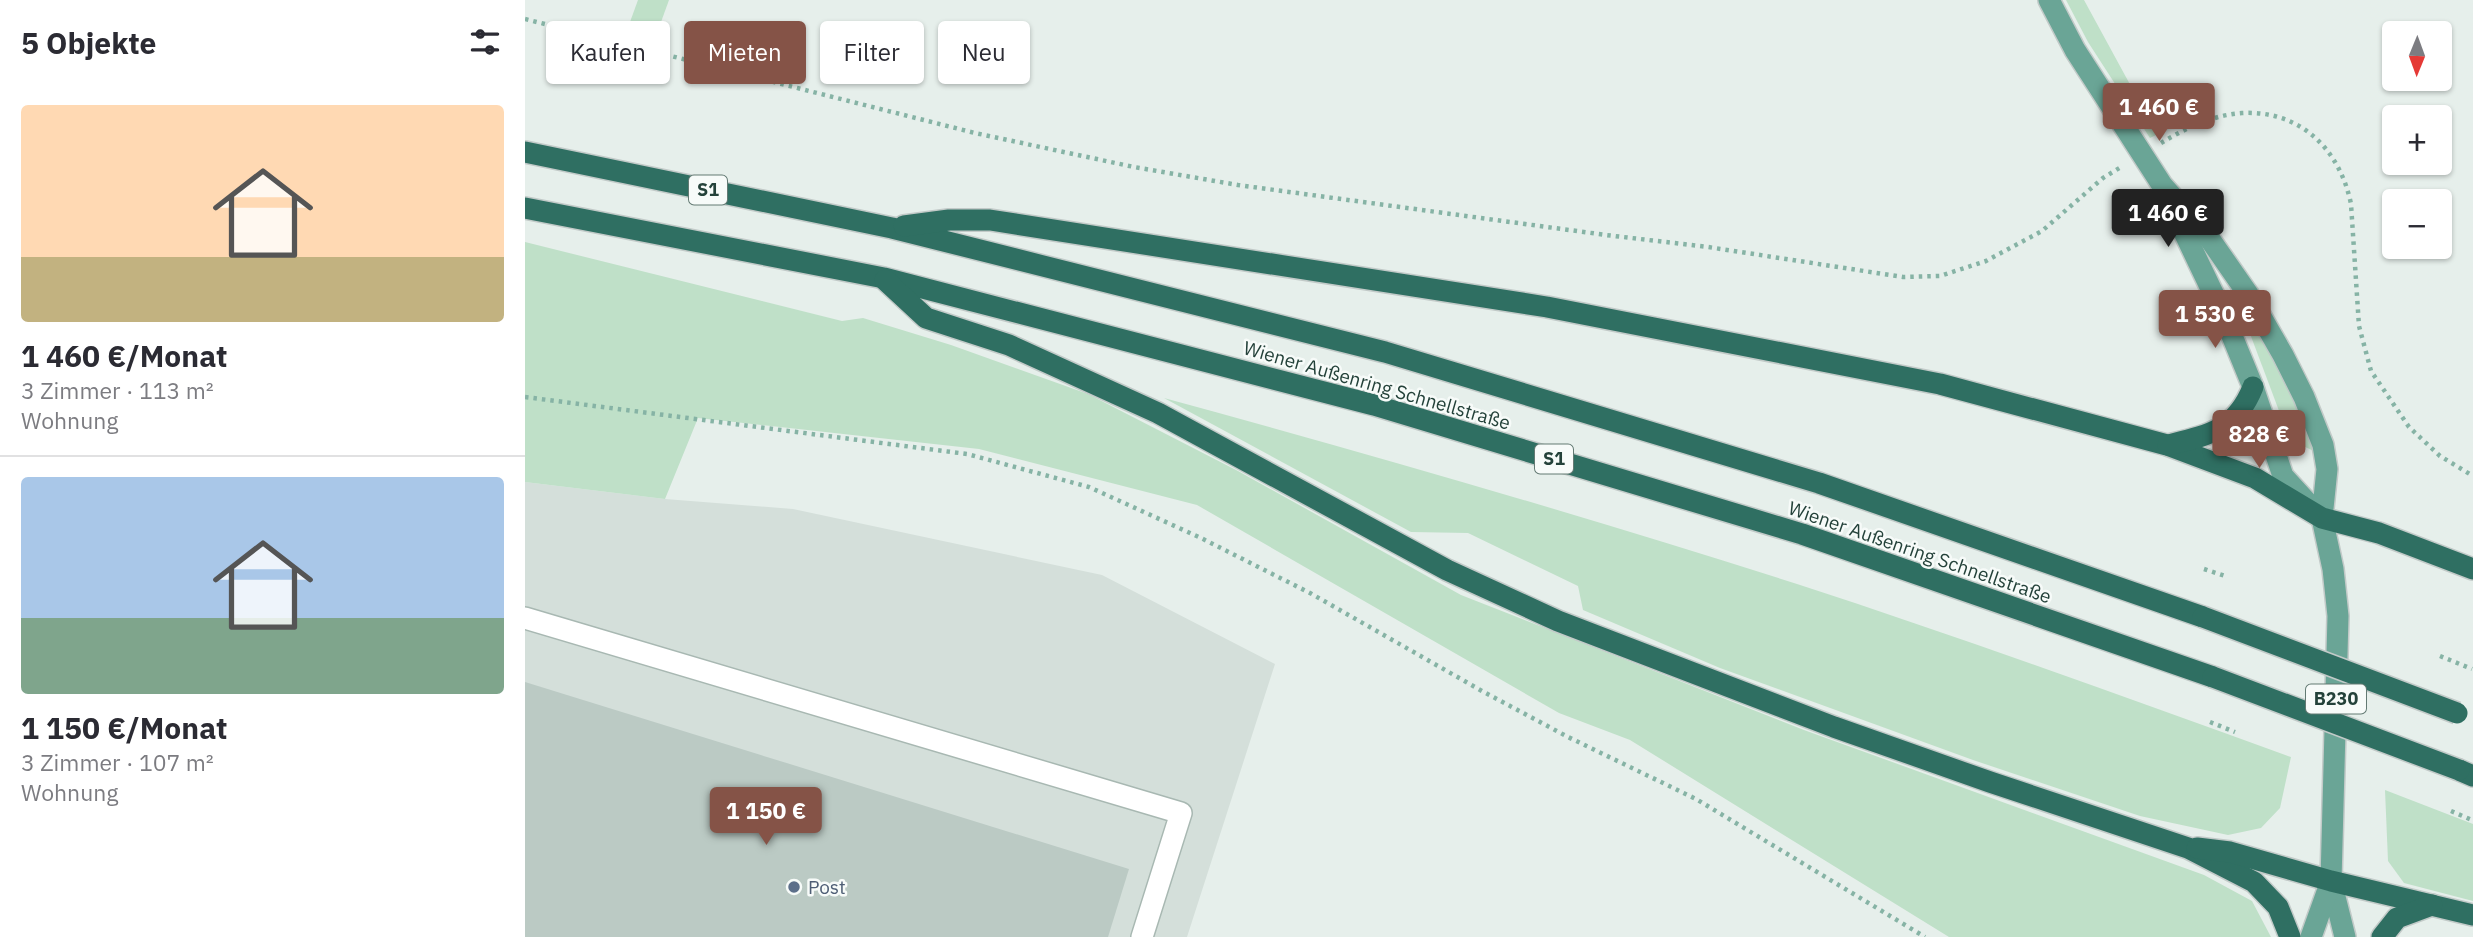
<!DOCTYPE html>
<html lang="de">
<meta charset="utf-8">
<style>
body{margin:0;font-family:"IBM Plex Sans",sans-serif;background:#f2f2f3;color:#2b2b33;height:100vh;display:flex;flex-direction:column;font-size:26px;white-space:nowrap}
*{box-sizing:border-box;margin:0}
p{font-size:23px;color:#7c7c81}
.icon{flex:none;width:38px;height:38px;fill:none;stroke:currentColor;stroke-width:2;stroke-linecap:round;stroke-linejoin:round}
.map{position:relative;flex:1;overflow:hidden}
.drawer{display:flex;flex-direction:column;background:#fff;width:525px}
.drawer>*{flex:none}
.guide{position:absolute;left:21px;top:21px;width:665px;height:63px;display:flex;gap:14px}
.needle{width:46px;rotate:181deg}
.controls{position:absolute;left:1857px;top:21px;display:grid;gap:14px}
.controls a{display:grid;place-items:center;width:70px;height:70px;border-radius:7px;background:#fff;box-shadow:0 2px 5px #0004;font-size:35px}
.price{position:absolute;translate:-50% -60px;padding:0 16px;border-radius:7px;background:#855347;color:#fff;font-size:23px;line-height:46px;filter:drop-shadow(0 2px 4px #0008)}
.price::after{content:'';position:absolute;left:50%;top:42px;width:21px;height:16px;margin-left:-10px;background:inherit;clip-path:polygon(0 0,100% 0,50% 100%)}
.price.active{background:#222;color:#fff}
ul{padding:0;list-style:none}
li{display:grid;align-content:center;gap:14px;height:371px;padding:0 21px}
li+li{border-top:2px solid #e1e1e2}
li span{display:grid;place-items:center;height:217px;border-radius:7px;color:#555}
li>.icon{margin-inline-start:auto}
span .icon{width:126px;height:126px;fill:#fffc;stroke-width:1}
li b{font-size:30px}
h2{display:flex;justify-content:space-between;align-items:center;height:84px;padding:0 21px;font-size:30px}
.tag{padding:0 24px;border-radius:7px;background:#fff;box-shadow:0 2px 5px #0004;font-size:24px;line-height:63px}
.tag.active{background:#855347;color:#fff}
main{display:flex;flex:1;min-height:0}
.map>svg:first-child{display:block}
.built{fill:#d4dfda}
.green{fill:#bfe0c8}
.building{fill:#bbcac4}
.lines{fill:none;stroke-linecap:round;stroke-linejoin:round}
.minor-casing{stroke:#a8b8b2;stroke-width:24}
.major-casing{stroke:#c2cac8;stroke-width:24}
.highway-casing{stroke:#c2cac8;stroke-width:24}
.path{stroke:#86b3a5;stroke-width:4.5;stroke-dasharray:3.5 5;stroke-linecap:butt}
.minor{stroke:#fff;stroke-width:21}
.major{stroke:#6aa596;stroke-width:21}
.highway{stroke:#2f6f62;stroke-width:21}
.highway-bridge-casing{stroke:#c2cac8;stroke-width:24;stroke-linecap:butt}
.highway-bridge{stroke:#2f6f62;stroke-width:21}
.service-dot{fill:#5c6f8a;stroke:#f7fbf9;stroke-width:2.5}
.labels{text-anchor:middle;stroke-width:5;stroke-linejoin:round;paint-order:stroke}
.shield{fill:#f7fbf9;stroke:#637a73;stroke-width:2}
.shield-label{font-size:18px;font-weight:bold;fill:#24423a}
.street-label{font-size:19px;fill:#24423a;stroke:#f7fbf9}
.service-label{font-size:19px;fill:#4e5e75;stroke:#f7fbf9;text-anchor:start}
</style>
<main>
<section class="drawer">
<h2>5 Objekte<svg class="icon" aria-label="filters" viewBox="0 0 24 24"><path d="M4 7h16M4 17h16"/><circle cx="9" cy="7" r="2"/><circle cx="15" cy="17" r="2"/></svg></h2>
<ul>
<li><span style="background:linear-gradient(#ffd9b3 70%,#c2b280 0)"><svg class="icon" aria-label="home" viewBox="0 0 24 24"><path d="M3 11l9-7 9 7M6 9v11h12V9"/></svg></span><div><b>1 460 €/Monat</b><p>3 Zimmer · 113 m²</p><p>Wohnung</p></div></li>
<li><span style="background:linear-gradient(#a9c7e8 65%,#7fa58c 0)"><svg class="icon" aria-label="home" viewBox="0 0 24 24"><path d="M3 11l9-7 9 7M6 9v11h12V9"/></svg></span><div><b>1 150 €/Monat</b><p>3 Zimmer · 107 m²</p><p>Wohnung</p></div></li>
</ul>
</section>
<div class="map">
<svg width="1948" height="937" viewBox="0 0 1948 937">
<rect width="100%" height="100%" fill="#e6efeb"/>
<polygon class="built" points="0,482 140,499 268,509 577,575 750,664 662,937 0,937"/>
<g class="green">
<polygon points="113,0 144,0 132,33 105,22"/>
<polygon points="1541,0 1559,0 1614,101 1635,133 1625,138 1563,42"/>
<polygon points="0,242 317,321 338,318 426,345 563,394 713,471 936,595 1279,730 1679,875 1727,901 1746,937 1424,937 1105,740 1034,713 672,505 454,449 173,418 140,499 0,482"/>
<polygon points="1726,321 1730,324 1764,387 1791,452 1765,440 1724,331 1723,322"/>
<path d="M 639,398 C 851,456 1063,517 1272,584 C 1438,638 1602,698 1766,757 L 1755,808 L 1736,828 L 1703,835 L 1615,816 L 1448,760 L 1195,668 L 1058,610 L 1053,586 L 943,533 L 886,532 Z"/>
<polygon points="1860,790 1948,824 1948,901 1879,883 1863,861"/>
</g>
<polygon class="building" points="0,682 604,869 583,937 0,937"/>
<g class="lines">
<defs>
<polyline id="minor" points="0,618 656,813 617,937"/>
<g id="major">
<polyline points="1524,0 1550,50 1637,185 1684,238 1723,294 1758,355 1779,397 1798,445 1802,469 1797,518 1808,569 1813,616 1806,881 1820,937"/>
<polyline points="1646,205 1698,314 1728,387 1758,476 1791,512"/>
<polyline points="1786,937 1806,881"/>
</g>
<g id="highway">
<polyline points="0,152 367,228 860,352 1294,483 1678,617"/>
<polyline points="0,208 359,278 849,405 1277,534 1688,677"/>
<polyline points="379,226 424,220 465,220 1022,307 1415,384 1642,445 1730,478 1797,518 1854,533 1948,569"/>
<polyline points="360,280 401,318 484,345 633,413 922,570 1033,621 1309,727 1465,782 1663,848 1729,882 1753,907 1765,937"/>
<path d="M 1643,445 C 1684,435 1711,430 1728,387"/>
<polyline points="1934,770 1948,776"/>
<polyline points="1672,848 1705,852 1806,881 1948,915"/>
<polyline points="1857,937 1872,918 1907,905"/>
</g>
</defs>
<use href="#minor" class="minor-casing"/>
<use href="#major" class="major-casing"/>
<use href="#highway" class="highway-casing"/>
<g class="path">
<polyline points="0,19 450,133 609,167 713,185 1081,235 1183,247 1378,277 1415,276 1461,261 1517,231 1578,178 1596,167"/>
<path d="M 1636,143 C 1661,128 1688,115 1717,113 C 1776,110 1815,150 1826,204 L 1834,326 L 1846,371 L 1884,427 L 1915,456 L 1948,476"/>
<polyline points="0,397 442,454 564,487 676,538 785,593 957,691 1043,737 1171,799 1400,937"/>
<polyline points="1679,569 1703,577"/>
<polyline points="1915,656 1947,669"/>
<polyline points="1685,722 1710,732"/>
<polyline points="1926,811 1947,820"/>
</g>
<use href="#minor" class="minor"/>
<use href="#major" class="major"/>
<use href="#highway" class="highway"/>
<defs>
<g id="highway-bridge">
<polyline points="1678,617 1932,713"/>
<polyline points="1688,677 1934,770"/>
</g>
</defs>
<use href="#highway-bridge" class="highway-bridge-casing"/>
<use href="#highway-bridge" class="highway-bridge"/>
</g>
<circle class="service-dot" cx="269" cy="887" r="7"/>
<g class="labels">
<g class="shield">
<rect x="164" y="175.5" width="38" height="29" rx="5"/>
<rect x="1010" y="444.5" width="38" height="29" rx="5"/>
<rect x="1781" y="684.5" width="60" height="29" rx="5"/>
</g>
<g class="shield-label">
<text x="183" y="196">S1</text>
<text x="1029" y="465">S1</text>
<text x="1811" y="705">B230</text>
</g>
<g class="street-label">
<text transform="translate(852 385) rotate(16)" y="7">Wiener Außenring Schnellstraße</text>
<text transform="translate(1395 552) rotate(19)" y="7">Wiener Außenring Schnellstraße</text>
</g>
<g class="service-label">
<text x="283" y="894">Post</text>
</g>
</g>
</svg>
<div class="controls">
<a><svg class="needle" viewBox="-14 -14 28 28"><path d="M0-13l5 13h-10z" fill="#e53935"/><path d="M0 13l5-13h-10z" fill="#7c7c81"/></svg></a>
<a>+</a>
<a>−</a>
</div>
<b class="price" style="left:1634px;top:143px">1 460 €</b>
<b class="price active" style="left:1643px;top:249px">1 460 €</b>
<b class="price" style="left:1690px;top:350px">1 530 €</b>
<b class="price" style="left:1734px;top:470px">828 €</b>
<b class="price" style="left:241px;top:847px">1 150 €</b>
<div class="guide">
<a class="tag">Kaufen</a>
<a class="tag active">Mieten</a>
<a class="tag">Filter</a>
<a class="tag">Neu</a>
</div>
</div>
</main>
